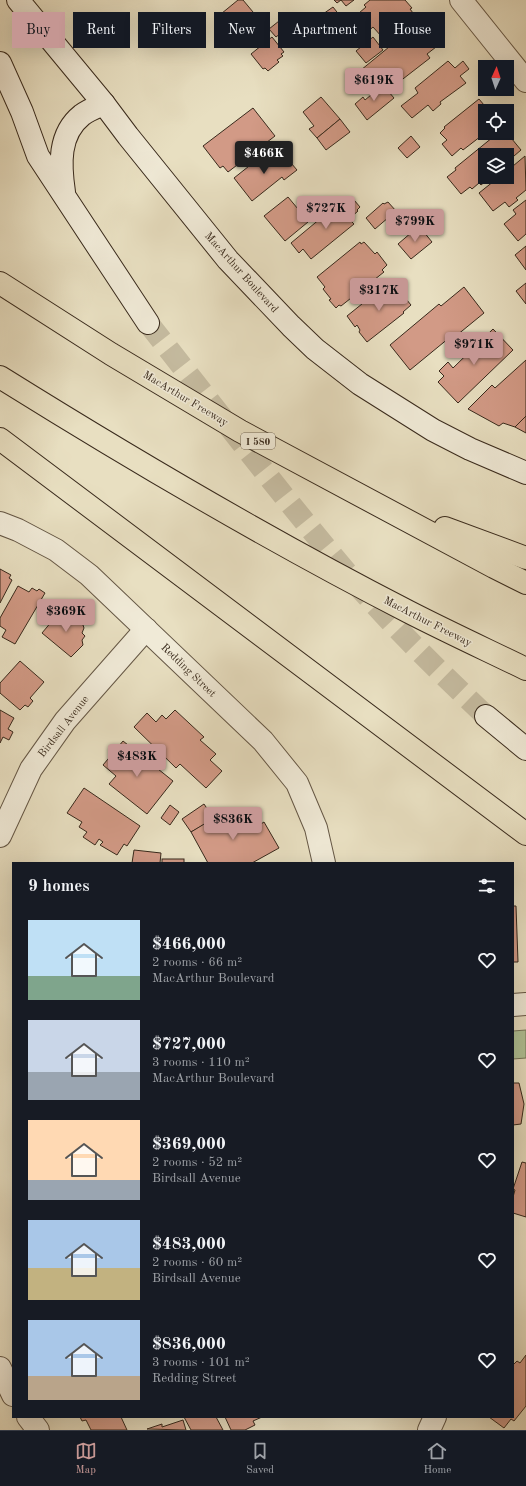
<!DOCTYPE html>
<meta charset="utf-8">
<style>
body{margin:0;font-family:"Old Standard TT",serif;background:#242831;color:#f1f3f6;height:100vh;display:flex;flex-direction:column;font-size:15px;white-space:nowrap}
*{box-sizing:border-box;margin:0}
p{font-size:13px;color:#9ea1a6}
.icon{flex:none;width:22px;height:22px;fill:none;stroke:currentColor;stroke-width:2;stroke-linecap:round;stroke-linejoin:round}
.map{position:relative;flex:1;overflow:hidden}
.drawer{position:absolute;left:12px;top:862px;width:502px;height:556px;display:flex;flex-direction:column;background:#171b24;border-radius:0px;box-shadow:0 4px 16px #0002}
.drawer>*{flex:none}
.top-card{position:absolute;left:12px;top:12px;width:502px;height:36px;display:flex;gap:8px}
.needle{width:26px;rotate:3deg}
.fabs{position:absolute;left:478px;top:60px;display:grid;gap:8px}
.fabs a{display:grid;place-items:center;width:36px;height:36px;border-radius:0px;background:#171b24;box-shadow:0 4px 16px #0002;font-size:20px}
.price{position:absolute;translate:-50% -34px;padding:0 9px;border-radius:4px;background:#c59692;color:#111;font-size:13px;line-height:26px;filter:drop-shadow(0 1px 2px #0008)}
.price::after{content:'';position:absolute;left:50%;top:24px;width:12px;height:9px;margin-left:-6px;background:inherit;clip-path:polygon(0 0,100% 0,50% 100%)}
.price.selected{background:#222;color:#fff}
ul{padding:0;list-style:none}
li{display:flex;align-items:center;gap:12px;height:100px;padding:0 16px}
li span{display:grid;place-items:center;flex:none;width:112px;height:80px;border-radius:0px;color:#555}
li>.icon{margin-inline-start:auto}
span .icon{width:48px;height:48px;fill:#fffc;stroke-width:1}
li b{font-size:17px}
h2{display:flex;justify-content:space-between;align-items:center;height:48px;padding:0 16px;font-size:17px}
.pill{padding:0 14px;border-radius:0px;background:#171b24;box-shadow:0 4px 16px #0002;font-size:14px;line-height:36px}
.pill.selected{background:#c59692;color:#111}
.tab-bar{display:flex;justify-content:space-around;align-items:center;height:56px;border-top:1px solid #363941;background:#171b24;font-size:11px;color:#9ea1a6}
.tab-bar a{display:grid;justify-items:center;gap:2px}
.tab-bar .selected{color:#c59692}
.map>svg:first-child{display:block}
.green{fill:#b1c397;stroke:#75765a}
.building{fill:#d29a86;stroke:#392a1c}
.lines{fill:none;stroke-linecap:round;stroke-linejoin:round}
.secondary-tunnel{stroke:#c5bba0;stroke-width:22;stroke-dasharray:22 11;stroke-linecap:butt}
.street-casing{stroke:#655745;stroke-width:24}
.secondary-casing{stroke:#392a1c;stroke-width:24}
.highway-casing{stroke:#392a1c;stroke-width:24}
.street{stroke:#f0ead7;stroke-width:22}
.secondary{stroke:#f0ead7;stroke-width:22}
.highway{stroke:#e8dfc1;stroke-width:22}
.labels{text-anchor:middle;stroke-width:3;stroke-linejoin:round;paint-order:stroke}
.shield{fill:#f0ead7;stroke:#706454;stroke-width:1}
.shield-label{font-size:10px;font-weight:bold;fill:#392a1c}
.street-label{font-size:11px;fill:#392a1c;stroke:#f0ead7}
</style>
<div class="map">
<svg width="526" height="1430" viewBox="0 0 526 1430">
<rect width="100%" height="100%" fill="#e8dfc1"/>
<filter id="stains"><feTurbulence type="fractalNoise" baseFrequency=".005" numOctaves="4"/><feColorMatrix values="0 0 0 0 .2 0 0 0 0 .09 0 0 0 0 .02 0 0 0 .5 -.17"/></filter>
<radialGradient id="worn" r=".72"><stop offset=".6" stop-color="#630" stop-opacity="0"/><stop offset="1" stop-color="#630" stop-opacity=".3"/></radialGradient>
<polygon class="green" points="526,1030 526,1058 513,1059 513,1031"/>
<g class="building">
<polygon points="238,0 243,0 253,12 228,32 216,18"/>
<polygon points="334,0 354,0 346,6 341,0 337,3"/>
<polygon points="370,0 405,0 412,8 410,9 413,13 382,37 373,27 365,34 352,19 366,7 364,5"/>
<polygon points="333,7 344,21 324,37 313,24 317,20 316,17 322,13 323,14"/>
<polygon points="279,21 286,29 276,37 269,29"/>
<polygon points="417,24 419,26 422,24 426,30 424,32 436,47 427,54 430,58 399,82 393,74 376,88 361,70"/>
<polygon points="272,37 284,52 281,54 283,56 277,60 279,62 268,71 265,68 263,69 251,54"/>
<polygon points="373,37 383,50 366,63 356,51"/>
<polygon points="448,61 455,68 463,61 469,69 460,76 466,83 440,102 441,104 433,111 428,105 412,118 401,106 418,93 415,88"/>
<polygon points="383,85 394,98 367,120 355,104 363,97 365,100"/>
<polygon points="321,97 340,119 317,138 309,129 314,126 303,112"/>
<polygon points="479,99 489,111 485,111 485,133 463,150 461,148 452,156 442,144 447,140 440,133 445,128 444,127"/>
<polygon points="253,108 275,136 228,172 223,166 220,168 203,146"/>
<polygon points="340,119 350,132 326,150 317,138"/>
<polygon points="498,133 507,133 521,150 507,162 507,155 485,155 485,177 491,177 481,185 479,183 472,189 470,187 461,194 447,177 456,170 455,168"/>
<polygon points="411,136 420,147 407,158 398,148"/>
<polygon points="268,151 277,162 285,156 297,170 284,180 282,177 252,201 234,178"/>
<polygon points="525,156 526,190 516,198 518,200 509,207 505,202 493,211 479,193 499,177 507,177 507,171"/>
<polygon points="288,197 298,209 302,205 307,212 303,215 308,222 285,241 264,216"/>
<polygon points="349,200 351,202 354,200 360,207 357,210 358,211 349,219 354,224 311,259 303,249 299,253 291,243 327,213 329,215"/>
<polygon points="526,200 526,234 518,241 504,224 516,214 513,210"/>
<polygon points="388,202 396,211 375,229 366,218 383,203 384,204"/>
<polygon points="419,226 432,242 411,259 398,244"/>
<polygon points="360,242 361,244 364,242 375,254 377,252 387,265 382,270 384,272 341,306 339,305 336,308 329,300 331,299 323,289 325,287 317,277"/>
<polygon points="526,246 526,270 515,255"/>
<polygon points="392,282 411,305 403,312 404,313 367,342 359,332 360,330 357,325 355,327 347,316 383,287 384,289"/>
<polygon points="526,283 526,304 516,291"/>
<polygon points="464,287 484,313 451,340 449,338 410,370 390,345 439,304 441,306"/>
<polygon points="493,329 513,350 458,403 438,382 444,376 439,371 448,362 453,368"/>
<polygon points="526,360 526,416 515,427 503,423 499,426 468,409 492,385 495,388"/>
<polygon points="526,416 526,433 515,427"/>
<polygon points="0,569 11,575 9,578 12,580 0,603"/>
<polygon points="18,586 29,592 32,588 37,591 39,589 45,593 15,644 2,637 6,630 0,626 0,618"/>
<polygon points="63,608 83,625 84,628 82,633 85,636 82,640 83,645 71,657 42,633"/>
<polygon points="20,661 44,682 30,698 33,701 28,707 25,705 20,710 0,693 0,683"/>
<polygon points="0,710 14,718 8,729 13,732 9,740 3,737 0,743"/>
<polygon points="175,710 204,737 200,740 216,754 210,760 222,771 206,788 180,764 176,768 134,727 147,713 156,722 162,715 166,719"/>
<polygon points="123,741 173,781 147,814 109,784 116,776 103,765"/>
<polygon points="84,788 140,826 127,846 124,844 117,855 100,845 103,842 99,839 95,845 83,837 87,832 79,827 82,822 67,813"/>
<polygon points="204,804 214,819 191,832 182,819"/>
<polygon points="170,805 179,812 170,825 161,818"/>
<polygon points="224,812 234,826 243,820 250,831 264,822 279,848 252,863 208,863 191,832"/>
<polygon points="134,850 161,853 160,863 132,863"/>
<rect x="162" y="859" width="22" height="4"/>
<polygon points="513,906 516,906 518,962 513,962"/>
<polygon points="513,1083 519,1083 524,1104 521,1124 513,1125"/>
<polygon points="522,1162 526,1163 526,1217 513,1213 513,1197 515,1190 513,1189"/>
<polygon points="526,1355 526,1406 514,1421 511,1419 504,1428 489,1417 513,1417 513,1365 517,1361 520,1363"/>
<polygon points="80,1417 121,1417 127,1430 91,1430 86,1420 82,1421"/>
<polygon points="184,1417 216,1417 223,1430 191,1430"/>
<polygon points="225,1417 262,1417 253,1421 255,1425 245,1430 231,1430"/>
<polygon points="183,1420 186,1430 147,1429 162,1424 162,1427"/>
</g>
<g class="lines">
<path class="secondary-tunnel" d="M 148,323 C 214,407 279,492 347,573 C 390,624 438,670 486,716"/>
<defs>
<g id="street">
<polyline points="461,0 526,81"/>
<polyline points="0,523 18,530 56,550 89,575 263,741 297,783 316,828 324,863"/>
<polyline points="0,836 31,769 65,721 146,629"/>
<polyline points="513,1005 526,1004"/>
<polyline points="0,1368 13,1395"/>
<polyline points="28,1417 38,1430"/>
<polyline points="429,1430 435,1417"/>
</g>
<g id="secondary">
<polyline points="18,0 104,104 128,136 228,260 291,326 315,349 360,384 433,430 470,449 526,473"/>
<polyline points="0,63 22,112 38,156 148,323"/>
<path d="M 64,192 C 60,165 58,134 82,115 C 88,110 97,107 104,104"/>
<polyline points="486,716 526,749"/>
</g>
<g id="highway">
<polyline points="0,283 111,354 240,431 494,567 526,583"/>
<path d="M 0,377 C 133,460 269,540 409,612 C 448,632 487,650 526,669"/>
<polyline points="0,439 526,834"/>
<polyline points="445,528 526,558"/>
</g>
</defs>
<use href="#street" class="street-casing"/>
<use href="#secondary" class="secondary-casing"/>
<use href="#highway" class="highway-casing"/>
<use href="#street" class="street"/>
<use href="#secondary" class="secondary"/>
<use href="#highway" class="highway"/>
</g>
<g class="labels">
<rect class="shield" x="241" y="433" width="34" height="16" rx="3"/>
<g class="shield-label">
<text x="258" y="445">I 580</text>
</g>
<g class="street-label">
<text transform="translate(242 272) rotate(48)" y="4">MacArthur Boulevard</text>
<text transform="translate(186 398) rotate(31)" y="4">MacArthur Freeway</text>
<text transform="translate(428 621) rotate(27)" y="4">MacArthur Freeway</text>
<text transform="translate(189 670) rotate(44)" y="4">Redding Street</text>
<text transform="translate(63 726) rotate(-52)" y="4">Birdsall Avenue</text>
</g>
</g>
<rect width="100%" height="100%" filter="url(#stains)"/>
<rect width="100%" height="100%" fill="url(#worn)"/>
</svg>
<div class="fabs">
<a><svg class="needle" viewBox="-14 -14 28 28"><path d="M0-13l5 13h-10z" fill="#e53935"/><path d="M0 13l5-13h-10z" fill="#9ea1a6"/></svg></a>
<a><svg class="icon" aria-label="locate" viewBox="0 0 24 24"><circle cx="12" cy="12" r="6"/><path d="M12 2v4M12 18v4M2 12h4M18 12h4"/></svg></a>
<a><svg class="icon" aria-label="layers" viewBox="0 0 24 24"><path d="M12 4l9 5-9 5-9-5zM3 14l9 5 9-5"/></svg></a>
</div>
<b class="price" style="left:374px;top:102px">$619K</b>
<b class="price selected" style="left:264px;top:175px">$466K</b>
<b class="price" style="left:326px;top:230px">$727K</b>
<b class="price" style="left:415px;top:243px">$799K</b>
<b class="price" style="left:379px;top:312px">$317K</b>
<b class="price" style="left:474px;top:366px">$971K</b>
<b class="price" style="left:66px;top:633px">$369K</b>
<b class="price" style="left:137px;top:778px">$483K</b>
<b class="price" style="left:233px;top:841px">$836K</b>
<div class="top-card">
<a class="pill selected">Buy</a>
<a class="pill">Rent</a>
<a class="pill">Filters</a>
<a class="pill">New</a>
<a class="pill">Apartment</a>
<a class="pill">House</a>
</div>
<section class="drawer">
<h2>9 homes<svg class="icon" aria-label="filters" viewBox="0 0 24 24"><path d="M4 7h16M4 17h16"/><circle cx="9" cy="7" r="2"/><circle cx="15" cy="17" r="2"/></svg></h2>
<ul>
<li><span style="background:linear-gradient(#bfe0f5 70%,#7fa58c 0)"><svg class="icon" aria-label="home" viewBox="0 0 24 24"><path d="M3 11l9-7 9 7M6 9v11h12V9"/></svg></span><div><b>$466,000</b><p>2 rooms · 66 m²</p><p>MacArthur Boulevard</p></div><svg class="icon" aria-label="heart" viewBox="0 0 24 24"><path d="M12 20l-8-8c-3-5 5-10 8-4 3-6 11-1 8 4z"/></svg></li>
<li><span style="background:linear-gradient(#c9d6e8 65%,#9aa5b1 0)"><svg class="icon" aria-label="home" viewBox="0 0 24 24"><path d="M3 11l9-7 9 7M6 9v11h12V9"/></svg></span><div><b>$727,000</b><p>3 rooms · 110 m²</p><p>MacArthur Boulevard</p></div><svg class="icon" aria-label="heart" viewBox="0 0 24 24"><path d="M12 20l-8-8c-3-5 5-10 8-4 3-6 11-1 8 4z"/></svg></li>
<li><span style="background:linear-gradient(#ffd9b3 75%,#9aa5b1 0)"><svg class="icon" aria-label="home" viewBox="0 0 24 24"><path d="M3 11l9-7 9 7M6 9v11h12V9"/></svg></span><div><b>$369,000</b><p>2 rooms · 52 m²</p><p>Birdsall Avenue</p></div><svg class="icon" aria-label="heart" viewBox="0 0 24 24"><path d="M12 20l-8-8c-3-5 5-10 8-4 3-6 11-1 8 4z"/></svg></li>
<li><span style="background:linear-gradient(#a9c7e8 60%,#c2b280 0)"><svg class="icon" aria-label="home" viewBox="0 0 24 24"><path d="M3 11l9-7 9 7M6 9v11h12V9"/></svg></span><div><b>$483,000</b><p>2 rooms · 60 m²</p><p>Birdsall Avenue</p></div><svg class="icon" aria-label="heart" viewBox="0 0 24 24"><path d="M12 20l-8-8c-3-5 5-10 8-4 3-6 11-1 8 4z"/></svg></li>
<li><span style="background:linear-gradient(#a9c7e8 70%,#b9a48a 0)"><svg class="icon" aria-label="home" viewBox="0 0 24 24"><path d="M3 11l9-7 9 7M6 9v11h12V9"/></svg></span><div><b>$836,000</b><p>3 rooms · 101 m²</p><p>Redding Street</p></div><svg class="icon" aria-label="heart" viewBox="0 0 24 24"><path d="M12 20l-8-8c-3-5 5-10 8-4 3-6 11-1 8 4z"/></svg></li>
</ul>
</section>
</div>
<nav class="tab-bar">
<a class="selected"><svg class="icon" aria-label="map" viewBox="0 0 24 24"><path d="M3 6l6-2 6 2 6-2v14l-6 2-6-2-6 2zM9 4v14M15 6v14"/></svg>Map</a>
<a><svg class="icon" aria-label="saved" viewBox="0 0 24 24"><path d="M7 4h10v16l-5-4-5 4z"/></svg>Saved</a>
<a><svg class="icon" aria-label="home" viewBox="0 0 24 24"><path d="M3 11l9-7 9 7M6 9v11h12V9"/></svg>Home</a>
</nav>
